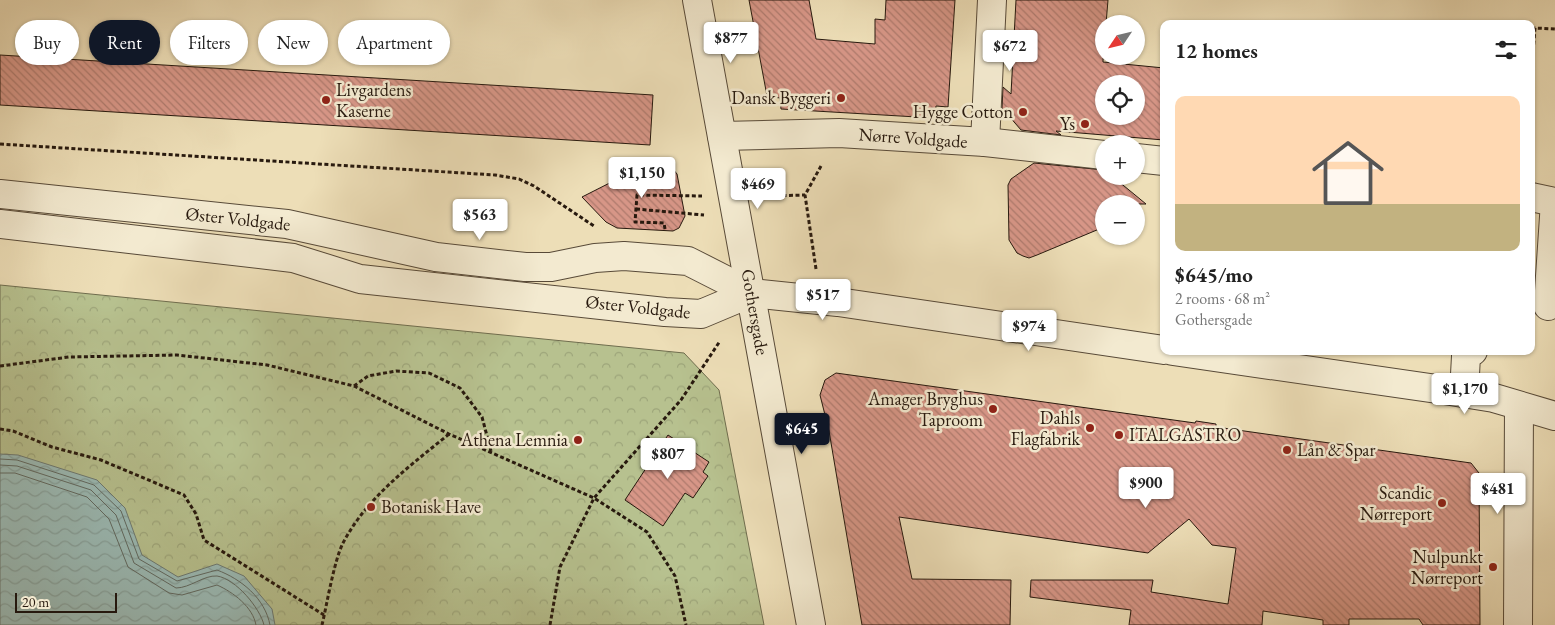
<!DOCTYPE html>
<meta charset="utf-8">
<style>
body{margin:0;font-family:"EB Garamond",serif;background:#f2f2f2;color:#222;height:100vh;display:flex;flex-direction:column;font-size:19px;white-space:nowrap}
*{box-sizing:border-box;margin:0}
p{font-size:16px;color:#767676}
.icon{flex:none;width:28px;height:28px;fill:none;stroke:currentColor;stroke-width:2;stroke-linecap:round;stroke-linejoin:round}
.map{position:relative;flex:1;overflow:hidden}
.drawer{position:absolute;left:1160px;top:20px;width:375px;height:335px;display:flex;flex-direction:column;background:#fff;border-radius:10px;box-shadow:0 1px 4px #0004}
.drawer>*{flex:none}
.top-card{position:absolute;left:15px;top:20px;width:475px;height:45px;display:flex;gap:10px}
.needle{width:32px;rotate:235deg}
.buttons{position:absolute;left:1095px;top:15px;display:grid;gap:10px}
.buttons a{display:grid;place-items:center;width:50px;height:50px;border-radius:50%;background:#fff;box-shadow:0 1px 4px #0004;font-size:25px}
.scale{position:absolute;left:15px;bottom:12px;width:102px;box-sizing:border-box;padding-left:5px;border:2px solid #27190e;border-top:0;font-size:14px;line-height:18px;white-space:nowrap;color:#27190e;-webkit-text-stroke:4px #f3ead0;paint-order:stroke}
.price{position:absolute;translate:-50% -42px;padding:0 11px;border-radius:5px;background:#fff;color:#222;font-size:16px;line-height:32px;filter:drop-shadow(0 1px 2px #0008)}
.price::after{content:'';position:absolute;left:50%;top:30px;width:15px;height:11px;margin-left:-8px;background:inherit;clip-path:polygon(0 0,100% 0,50% 100%)}
.price.active{background:#111827;color:#fff}
ul{padding:0;list-style:none}
li{display:grid;align-content:center;gap:10px;height:265px;padding:0 15px}
li+li{border-top:1px solid #e0e0e0}
li span{display:grid;place-items:center;height:155px;border-radius:10px;color:#555}
li>.icon{margin-inline-start:auto}
span .icon{width:90px;height:90px;fill:#fffc;stroke-width:1}
li b{font-size:21px}
h2{display:flex;justify-content:space-between;align-items:center;height:60px;padding:0 15px;font-size:21px}
.pill{padding:0 18px;border-radius:22px;background:#fff;box-shadow:0 1px 4px #0004;font-size:18px;line-height:45px}
.pill.active{background:#111827;color:#fff}
.map>svg:first-child{display:block}
.park{fill:url(#park-crowns);stroke:#6f6d4e}
.water{fill:url(#water-waves);stroke:#6d7a73}
.lines{fill:none;stroke-linecap:round;stroke-linejoin:round}
.shore{stroke:#616a62;stroke-width:1}
.building{fill:url(#building-back-hatch);stroke:#27190e;fill-rule:evenodd}
.minor-casing{stroke:#584a38;stroke-width:30}
.path{stroke:#27190e;stroke-width:3;stroke-dasharray:4 2.5;stroke-linecap:butt}
.minor{stroke:#f3ead0;stroke-width:28}
.poi-dot{fill:#8f2418;stroke:#f3ead0;stroke-width:2}
.labels{text-anchor:middle;stroke-width:5;stroke-linejoin:round;paint-order:stroke}
.poi-label{font-size:18px;fill:#27190e;stroke:#f3ead0;text-anchor:end}
.street-label{font-size:18px;fill:#27190e;stroke:#f3ead0}
</style>
<div class="map">
<svg width="1555" height="625" viewBox="0 0 1555 625">
<defs>
<pattern id="park-crowns" width="20" height="18" patternUnits="userSpaceOnUse" patternTransform="scale(1.25)"><rect width="20" height="18" fill="#b7c18f"/><path d="M2 6a3 3 0 1 1 6 0M12 15a3 3 0 1 1 6 0" fill="none" stroke="#9da57a"/></pattern>
<pattern id="water-waves" width="16" height="10" patternUnits="userSpaceOnUse" patternTransform="scale(1.25)"><rect width="16" height="10" fill="#9bbbb6"/><path d="M0 5q4-4 8 0t8 0" fill="none" stroke="#86a09b"/></pattern>
<pattern id="building-back-hatch" width="6" height="6" patternUnits="userSpaceOnUse" patternTransform="scale(1.25)"><rect width="6" height="6" fill="#d79687"/><path d="M-1 5l2 2M0 0l6 6M5-1l2 2" fill="none" stroke="#ae7a6d"/></pattern>
</defs>
<rect width="100%" height="100%" fill="#eddeb7"/>
<filter id="stains"><feTurbulence type="fractalNoise" baseFrequency=".004" numOctaves="4"/><feColorMatrix values="0 0 0 0 .2 0 0 0 0 .09 0 0 0 0 .02 0 0 0 .5 -.17"/></filter>
<radialGradient id="worn" r=".72"><stop offset=".6" stop-color="#630" stop-opacity="0"/><stop offset="1" stop-color="#630" stop-opacity=".3"/></radialGradient>
<polygon class="park" points="0,285 684,353 719,390 764,625 0,625"/>
<polygon class="water" points="0,454 18,455 97,480 125,508 142,555 178,577 217,564 244,576 272,609 275,625 0,625"/>
<g class="lines">
<g class="shore">
<path d="M 0,459 L 17,460 L 94,485 L 121,511 L 139,559 L 177,581 L 217,570 C 241,579 265,598 270,625"/>
<path d="M 0,465 L 17,466 L 91,490 L 116,515 L 134,563 L 176,588 C 190,588 204,575 217,576 C 236,579 260,608 264,625"/>
<path d="M 0,473 L 15,473 L 87,497 L 109,519 L 128,567 L 169,593 L 182,595 L 217,585 C 233,592 253,607 256,625"/>
</g>
</g>
<g class="building">
<polygon points="749,0 809,0 816,39 875,44 875,19 885,20 886,0 955,0 948,107 936,106 934,118 781,109 780,98 767,96"/>
<path d="M 1016,0 L 1108,0 L 1106,24 L 1104,24 L 1103,62 L 1164,68 L 1164,140 L 1056,131 L 1061,135 L 1021,130 L 1002,108 L 1003,87 L 1011,94 ZM 1104,84 L 1136,84 L 1136,116 L 1104,116 Z"/>
<polygon points="0,55 653,95 650,145 0,105"/>
<polygon points="657,159 668,163 677,174 685,216 679,228 673,231 617,228 606,222 582,197"/>
<polygon points="1034,163 1104,170 1104,176 1112,176 1146,204 1104,204 1104,227 1037,255 1029,258 1023,256 1017,253 1009,240 1008,185 1011,179"/>
<polygon points="836,373 1195,423 1196,421 1216,424 1216,427 1471,463 1479,473 1480,625 1423,625 1419,619 1349,619 1349,625 1323,625 1323,620 1263,611 1262,625 1129,625 1131,610 1030,597 1031,580 1153,580 1151,592 1228,604 1236,548 1212,545 1189,519 1148,553 899,517 912,579 1011,580 1010,625 862,625 829,431 820,395 825,380"/>
<polygon points="668,435 709,462 703,472 708,476 693,498 685,493 663,526 625,500"/>
</g>
<g class="lines">
<defs>
<g id="minor">
<polyline points="697,0 811,625"/>
<polyline points="722,136 839,133 985,142 1104,155"/>
<polyline points="985,142 992,0"/>
<polyline points="1136,158 1164,161"/>
<polyline points="0,194 287,224 436,257 525,267 551,267 595,258 624,256 688,261 751,293 838,302 1164,350"/>
<polyline points="1531,197 1555,202"/>
<polyline points="0,224 293,258 360,279 665,312 701,314 751,293"/>
<polyline points="1548,306 1555,202"/>
<polyline points="1173,351 1444,390 1494,398 1555,416"/>
<polyline points="1464,393 1466,356 1473,351"/>
<polyline points="1518,625 1519,406"/>
</g>
</defs>
<use href="#minor" class="minor-casing"/>
<g class="path">
<polyline points="1531,77 1535,28 1555,29"/>
<polyline points="0,144 495,175 519,179 534,186 594,226"/>
<polyline points="763,196 805,195"/>
<polyline points="636,209 704,215"/>
<polyline points="665,229 664,223 635,222 637,195 702,196"/>
<polyline points="816,269 805,195 821,166"/>
<polyline points="0,366 69,357 177,355 267,365 354,386 449,434 594,498 647,532 675,576 686,625"/>
<polyline points="354,386 368,376 396,371 429,373 460,388 482,417 491,451"/>
<polyline points="0,429 13,431 52,447 101,460 184,495 196,514 204,540 324,615"/>
<path d="M 322,625 C 327,604 334,561 343,543 C 367,497 410,466 449,434"/>
<polyline points="550,625 560,567 594,498 681,400 720,341"/>
</g>
<use href="#minor" class="minor"/>
</g>
<g class="poi-dot">
<circle cx="841" cy="98" r="5"/>
<circle cx="326" cy="100" r="5"/>
<circle cx="1023" cy="112" r="5"/>
<circle cx="1085" cy="124" r="5"/>
<circle cx="993" cy="409" r="5"/>
<circle cx="1090" cy="428" r="5"/>
<circle cx="1119" cy="435" r="5"/>
<circle cx="578" cy="440" r="5"/>
<circle cx="1287" cy="450" r="5"/>
<circle cx="1442" cy="503" r="5"/>
<circle cx="371" cy="507" r="5"/>
<circle cx="1493" cy="567" r="5"/>
</g>
<g class="labels">
<g class="poi-label">
<text x="336" y="96" text-anchor="start">Livgardens<tspan x="336" dy="21">Kaserne</tspan></text>
<text x="831" y="104">Dansk Byggeri</text>
<text x="1013" y="118">Hygge Cotton</text>
<text x="1075" y="130">Ys</text>
<text x="983" y="405">Amager Bryghus<tspan x="983" dy="21">Taproom</tspan></text>
<text x="1080" y="424">Dahls<tspan x="1080" dy="21">Flagfabrik</tspan></text>
<text x="1129" y="441" text-anchor="start">ITALGASTRO</text>
<text x="568" y="446">Athena Lemnia</text>
<text x="1297" y="456" text-anchor="start">Lån &amp; Spar</text>
<text x="1432" y="499">Scandic<tspan x="1432" dy="21">Nørreport</tspan></text>
<text x="381" y="513" text-anchor="start">Botanisk Have</text>
<text x="1483" y="563">Nulpunkt<tspan x="1483" dy="21">Nørreport</tspan></text>
</g>
<g class="street-label">
<text transform="translate(913 138) rotate(4)" y="6">Nørre Voldgade</text>
<text transform="translate(238 219) rotate(6)" y="6">Øster Voldgade</text>
<text transform="translate(638 307) rotate(6)" y="6">Øster Voldgade</text>
<text transform="translate(755 312) rotate(80)" y="6">Gothersgade</text>
</g>
</g>
<rect width="100%" height="100%" filter="url(#stains)"/>
<rect width="100%" height="100%" fill="url(#worn)"/>
</svg>
<div class="buttons">
<a><svg class="needle" viewBox="-14 -14 28 28"><path d="M0-13l5 13h-10z" fill="#e53935"/><path d="M0 13l5-13h-10z" fill="#767676"/></svg></a>
<a><svg class="icon" aria-label="locate" viewBox="0 0 24 24"><circle cx="12" cy="12" r="6"/><path d="M12 2v4M12 18v4M2 12h4M18 12h4"/></svg></a>
<a>+</a>
<a>−</a>
</div>
<div class="scale">20 m</div>
<b class="price" style="left:731px;top:64px">$877</b>
<b class="price" style="left:1010px;top:72px">$672</b>
<b class="price" style="left:642px;top:199px">$1,150</b>
<b class="price" style="left:758px;top:210px">$469</b>
<b class="price" style="left:480px;top:241px">$563</b>
<b class="price" style="left:823px;top:321px">$517</b>
<b class="price" style="left:1029px;top:352px">$974</b>
<b class="price" style="left:1465px;top:415px">$1,170</b>
<b class="price active" style="left:802px;top:455px">$645</b>
<b class="price" style="left:668px;top:480px">$807</b>
<b class="price" style="left:1146px;top:509px">$900</b>
<b class="price" style="left:1498px;top:515px">$481</b>
<div class="top-card">
<a class="pill">Buy</a>
<a class="pill active">Rent</a>
<a class="pill">Filters</a>
<a class="pill">New</a>
<a class="pill">Apartment</a>
</div>
<section class="drawer">
<h2>12 homes<svg class="icon" aria-label="filters" viewBox="0 0 24 24"><path d="M4 7h16M4 17h16"/><circle cx="9" cy="7" r="2"/><circle cx="15" cy="17" r="2"/></svg></h2>
<ul>
<li><span style="background:linear-gradient(#ffd9b3 70%,#c2b280 0)"><svg class="icon" aria-label="home" viewBox="0 0 24 24"><path d="M3 11l9-7 9 7M6 9v11h12V9"/></svg></span><div><b>$645/mo</b><p>2 rooms · 68 m²</p><p>Gothersgade</p></div></li>
</ul>
</section>
</div>
